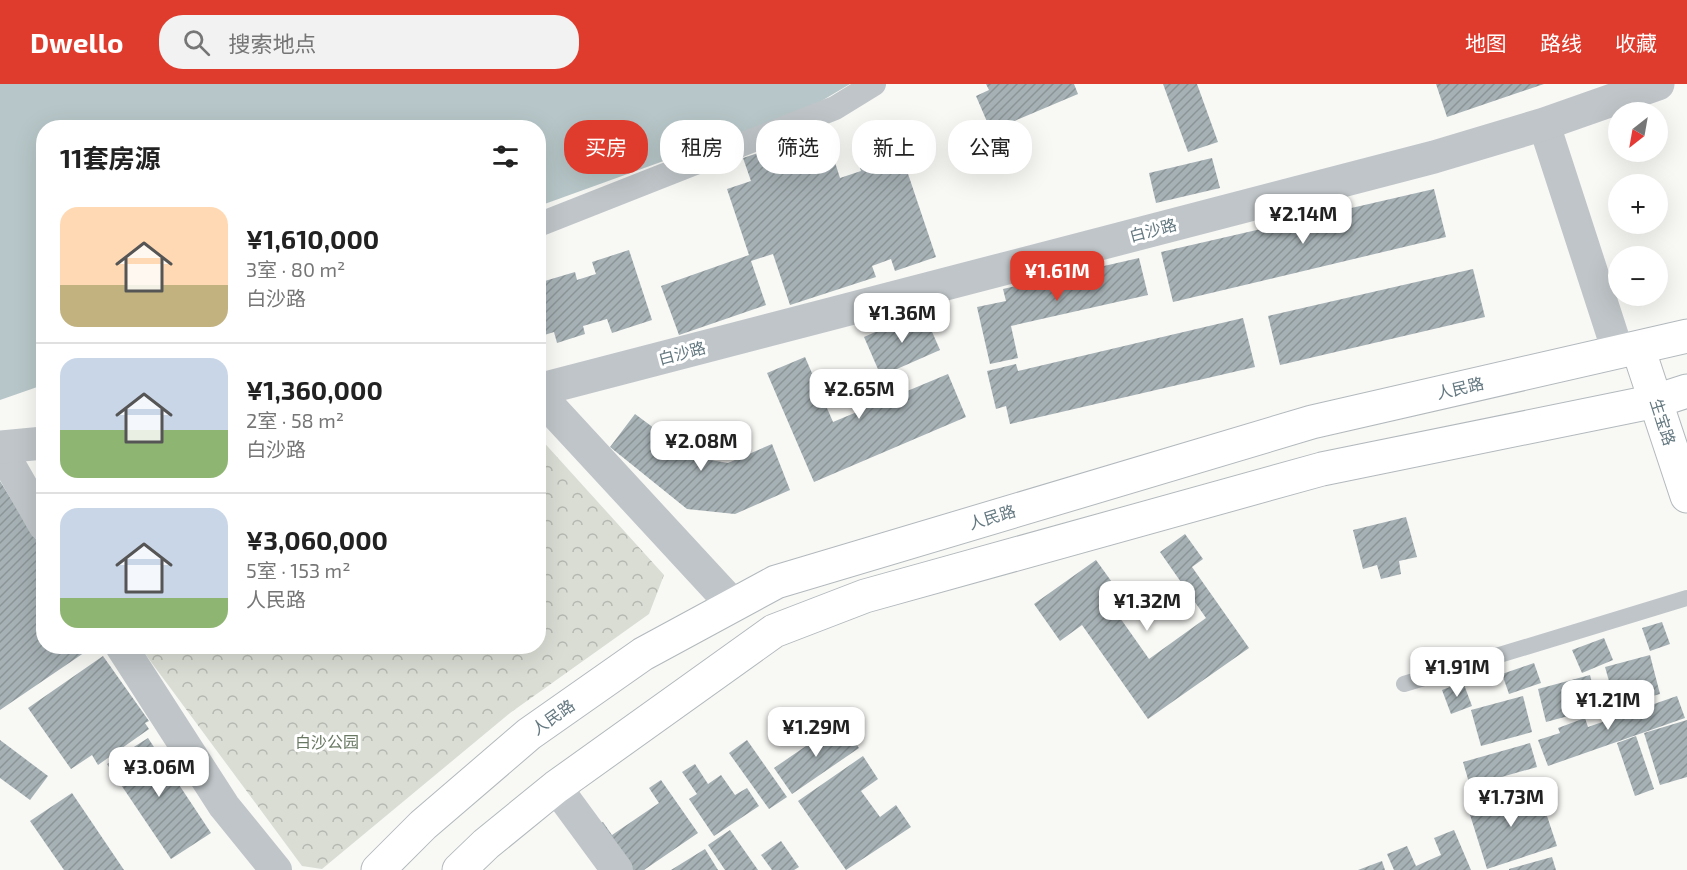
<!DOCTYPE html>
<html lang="zh">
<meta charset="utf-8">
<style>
body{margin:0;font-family:"Exo 2","Noto Sans SC",sans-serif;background:#f2f2f2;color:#222;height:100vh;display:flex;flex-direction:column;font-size:22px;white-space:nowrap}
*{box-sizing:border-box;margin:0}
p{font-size:20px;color:#767676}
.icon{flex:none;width:33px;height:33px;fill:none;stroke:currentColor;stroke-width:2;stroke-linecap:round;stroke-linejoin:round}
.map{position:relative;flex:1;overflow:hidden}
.side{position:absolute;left:36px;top:36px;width:510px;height:534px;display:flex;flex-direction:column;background:#fff;border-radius:24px;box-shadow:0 6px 24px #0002}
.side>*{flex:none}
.top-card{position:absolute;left:564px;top:36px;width:570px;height:54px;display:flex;gap:12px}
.needle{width:39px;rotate:211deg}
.tools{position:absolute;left:1608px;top:18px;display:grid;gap:12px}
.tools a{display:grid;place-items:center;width:60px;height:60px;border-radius:50%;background:#fff;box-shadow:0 6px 24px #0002;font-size:30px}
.price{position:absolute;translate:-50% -51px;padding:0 14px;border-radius:12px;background:#fff;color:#222;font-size:20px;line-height:39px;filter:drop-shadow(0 2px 3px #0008)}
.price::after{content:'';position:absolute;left:50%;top:36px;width:18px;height:14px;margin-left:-9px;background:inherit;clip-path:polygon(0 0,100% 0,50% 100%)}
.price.active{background:#e03c2e;color:#fff}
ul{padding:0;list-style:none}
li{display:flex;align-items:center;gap:18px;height:150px;padding:0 24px}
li+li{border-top:2px solid #e0e0e0}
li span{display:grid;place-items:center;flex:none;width:168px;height:120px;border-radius:18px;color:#555}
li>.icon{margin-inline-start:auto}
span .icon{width:72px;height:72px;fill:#fffc;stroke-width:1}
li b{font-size:26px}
h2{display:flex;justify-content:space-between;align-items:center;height:72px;padding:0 24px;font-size:26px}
.tag{padding:0 21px;border-radius:24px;background:#fff;box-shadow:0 6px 24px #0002;font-size:21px;line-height:54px}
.tag.active{background:#e03c2e;color:#fff}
header{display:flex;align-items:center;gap:36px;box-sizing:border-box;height:84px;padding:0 30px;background:#e03c2e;color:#fff}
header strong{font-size:28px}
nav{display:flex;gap:33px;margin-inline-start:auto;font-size:21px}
.search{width:420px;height:54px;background:#f2f2f2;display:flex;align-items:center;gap:15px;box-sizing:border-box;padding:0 21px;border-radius:24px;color:#767676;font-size:22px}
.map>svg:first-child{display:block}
.forest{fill:url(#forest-crowns)}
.water{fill:#b7c6c8}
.building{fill:url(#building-hatch)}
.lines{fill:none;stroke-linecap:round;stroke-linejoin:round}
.secondary-casing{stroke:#b2b9bc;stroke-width:35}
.service{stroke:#bfc5c8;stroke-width:16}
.pedestrian{stroke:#bfc5c8;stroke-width:24}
.minor{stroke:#bfc5c8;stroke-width:32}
.tertiary{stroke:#bfc5c8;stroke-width:33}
.secondary{stroke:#fff;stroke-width:33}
.labels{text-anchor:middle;stroke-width:6;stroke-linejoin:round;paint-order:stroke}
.street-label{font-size:16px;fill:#647880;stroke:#fff}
.park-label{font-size:16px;fill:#697862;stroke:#fff}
</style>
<header>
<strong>Dwello</strong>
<div class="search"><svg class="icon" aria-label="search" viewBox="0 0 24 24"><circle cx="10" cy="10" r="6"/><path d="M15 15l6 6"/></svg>搜索地点</div>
<nav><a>地图</a><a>路线</a><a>收藏</a></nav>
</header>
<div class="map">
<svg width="1687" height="786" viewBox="0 0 1687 786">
<defs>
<pattern id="forest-crowns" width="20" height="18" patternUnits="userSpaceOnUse" patternTransform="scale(1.5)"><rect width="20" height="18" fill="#d9ddd4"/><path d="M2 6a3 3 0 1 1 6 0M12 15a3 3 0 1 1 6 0" fill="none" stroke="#b4b8b1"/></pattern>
<pattern id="building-hatch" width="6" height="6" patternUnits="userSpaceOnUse" patternTransform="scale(1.5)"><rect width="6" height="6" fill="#a6b1b5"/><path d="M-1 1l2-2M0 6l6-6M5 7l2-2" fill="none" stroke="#8b9598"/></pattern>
</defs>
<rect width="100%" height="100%" fill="#f8f8f5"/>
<polygon class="forest" points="539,353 664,491 649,530 510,629 322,785 302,782 140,563 538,562"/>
<polygon class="water" points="0,0 850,0 808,25 539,122 538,44 44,44 43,301 0,316"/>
<g class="building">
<polygon points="986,0 1074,0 1078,10 991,47 976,12 989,6"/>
<polygon points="1163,0 1197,0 1218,58 1188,68"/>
<polygon points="1436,0 1544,0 1447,33"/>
<polygon points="825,47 840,94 861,87 859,80 900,66 936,173 895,187 891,175 872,182 876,193 790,221 773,170 751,177 766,221 679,251 661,202 749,171 727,105 751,97 743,74"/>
<polygon points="1212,74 1220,104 1156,119 1149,89"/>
<polygon points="1434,105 1446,153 1173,218 1161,168"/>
<polygon points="629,166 652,236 612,249 607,235 583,242 585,250 557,259 554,248 538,253 538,210 541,210 538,199 575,188 577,196 596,190 592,178"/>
<polygon points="1139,174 1148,211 1011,242 1018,274 990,280 977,223 1006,217 1003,205"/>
<polygon points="1473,185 1485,233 1280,281 1268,232"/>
<polygon points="923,227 940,266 881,292 864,253"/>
<polygon points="1243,234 1255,283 1010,340 1006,322 996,325 987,287 1016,280 1018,287"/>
<polygon points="805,273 833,338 948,290 966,333 814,398 767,289"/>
<polygon points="635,330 693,373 728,379 772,360 790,406 735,430 687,425 610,363"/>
<polygon points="0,397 44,468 44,562 94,562 0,626"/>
<polygon points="1406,433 1417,473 1399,477 1401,490 1381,495 1377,481 1363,485 1353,446"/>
<polygon points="1185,450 1203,475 1192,483 1249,564 1148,635 1082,541 1060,557 1034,520 1096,476 1122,512 1111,521 1149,575 1206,534 1160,468"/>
<polygon points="1662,538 1670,560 1650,567 1642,544"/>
<polygon points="1604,554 1613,576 1582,589 1572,566"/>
<polygon points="1650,571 1660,610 1616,622 1605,583"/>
<polygon points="103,572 149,637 145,639 149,645 98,681 92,671 71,685 28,624"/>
<polygon points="1534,579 1541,599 1509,610 1502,590"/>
<polygon points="1590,591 1598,624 1546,638 1538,605"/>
<polygon points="1463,598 1472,622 1451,630 1442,606"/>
<polygon points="1523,612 1532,648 1481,662 1471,626"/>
<polygon points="1677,612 1685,634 1548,682 1538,656 1560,649 1558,644 1585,634 1588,643"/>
<polygon points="1687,636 1687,693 1660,701 1644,649"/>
<polygon points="841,638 859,664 792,710 774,684"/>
<polygon points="1636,652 1654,705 1635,712 1617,659"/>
<polygon points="148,654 211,749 171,775 107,680"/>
<polygon points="0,656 48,692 30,716 0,694"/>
<polygon points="747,656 787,713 769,725 729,669"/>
<polygon points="1530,659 1537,683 1470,702 1463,678"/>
<polygon points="863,672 878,695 861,707 880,733 896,721 911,743 846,786 798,717"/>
<polygon points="695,680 708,700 721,691 735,711 747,704 759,722 714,752 689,715 697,710 682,688"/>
<polygon points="661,696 698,749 644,786 621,786 593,745 603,738 612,751 659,719 649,704"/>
<polygon points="1537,702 1557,762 1487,785 1466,718 1491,710 1496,725 1518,718 1515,709"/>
<polygon points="72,709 124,786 64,786 30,737"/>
<polygon points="730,746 758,786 725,786 708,761"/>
<polygon points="1454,746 1471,786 1394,786 1387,770 1407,762 1416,782 1441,771 1434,754"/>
<polygon points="781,757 799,783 794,786 772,786 761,771"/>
<polygon points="705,765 718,786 671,786"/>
<polygon points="1552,773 1556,786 1509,786 1509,785"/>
<polygon points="1382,777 1385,786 1358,786"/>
</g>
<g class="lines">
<defs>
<g id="secondary">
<polyline points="1638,264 1687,412"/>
<polyline points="378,786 423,741 529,650 643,570 776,498 1312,338 1687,252"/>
<polyline points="459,786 486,760 556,703 774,547 865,512 1322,385 1656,317 1687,307"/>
</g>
</defs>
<use href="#secondary" class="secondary-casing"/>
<polyline class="service" points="1404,600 1687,514"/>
<polyline class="pedestrian" points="538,141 835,24 874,0"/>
<g class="minor">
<polyline points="1544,40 1618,268"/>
<polyline points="0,364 44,441"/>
<polyline points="121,562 224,722 276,786"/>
<polyline points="556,703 617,786"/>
</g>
<g class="tertiary">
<polyline points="538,306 1434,73 1544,40 1658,0"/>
<polyline points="538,310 733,521"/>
<polyline points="0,363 44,359"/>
</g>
<use href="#secondary" class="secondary"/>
</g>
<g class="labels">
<g class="street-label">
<text transform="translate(1153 146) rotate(-15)" y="6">白沙路</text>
<text transform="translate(682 269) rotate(-15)" y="6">白沙路</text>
<text transform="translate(1460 304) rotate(-13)" y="6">人民路</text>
<text transform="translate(1663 338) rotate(72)" y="6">生宝路</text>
<text transform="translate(992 433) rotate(-17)" y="6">人民路</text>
<text transform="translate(553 633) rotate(-35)" y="6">人民路</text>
</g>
<g class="park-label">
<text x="327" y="664">白沙公园</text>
</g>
</g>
</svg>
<div class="tools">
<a><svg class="needle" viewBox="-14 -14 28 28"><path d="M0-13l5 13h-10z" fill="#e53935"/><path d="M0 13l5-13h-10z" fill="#767676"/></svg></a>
<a>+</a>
<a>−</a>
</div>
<b class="price" style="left:1303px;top:161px">¥2.14M</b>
<b class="price active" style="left:1057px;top:218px">¥1.61M</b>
<b class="price" style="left:902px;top:260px">¥1.36M</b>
<b class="price" style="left:859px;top:336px">¥2.65M</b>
<b class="price" style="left:701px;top:388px">¥2.08M</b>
<b class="price" style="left:1147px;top:548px">¥1.32M</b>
<b class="price" style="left:1457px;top:614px">¥1.91M</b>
<b class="price" style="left:1608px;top:647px">¥1.21M</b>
<b class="price" style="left:816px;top:674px">¥1.29M</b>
<b class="price" style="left:159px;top:714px">¥3.06M</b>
<b class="price" style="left:1511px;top:744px">¥1.73M</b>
<div class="top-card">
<a class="tag active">买房</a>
<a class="tag">租房</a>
<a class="tag">筛选</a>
<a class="tag">新上</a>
<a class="tag">公寓</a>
</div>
<section class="side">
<h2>11套房源<svg class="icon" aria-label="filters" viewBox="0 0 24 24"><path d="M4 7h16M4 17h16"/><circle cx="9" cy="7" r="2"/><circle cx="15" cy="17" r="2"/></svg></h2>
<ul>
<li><span style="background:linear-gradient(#ffd9b3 65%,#c2b280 0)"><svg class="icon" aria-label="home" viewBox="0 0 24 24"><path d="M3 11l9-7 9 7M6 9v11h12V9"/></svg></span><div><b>¥1,610,000</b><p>3室 · 80 m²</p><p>白沙路</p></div></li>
<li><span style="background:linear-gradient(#c9d6e8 60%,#8fb573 0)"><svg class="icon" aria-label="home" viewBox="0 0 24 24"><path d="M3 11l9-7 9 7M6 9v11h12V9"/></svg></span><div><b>¥1,360,000</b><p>2室 · 58 m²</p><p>白沙路</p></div></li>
<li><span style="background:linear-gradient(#c9d6e8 75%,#8fb573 0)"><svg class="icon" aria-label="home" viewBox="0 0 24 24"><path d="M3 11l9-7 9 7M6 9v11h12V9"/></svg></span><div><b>¥3,060,000</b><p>5室 · 153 m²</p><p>人民路</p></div></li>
</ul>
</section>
</div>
